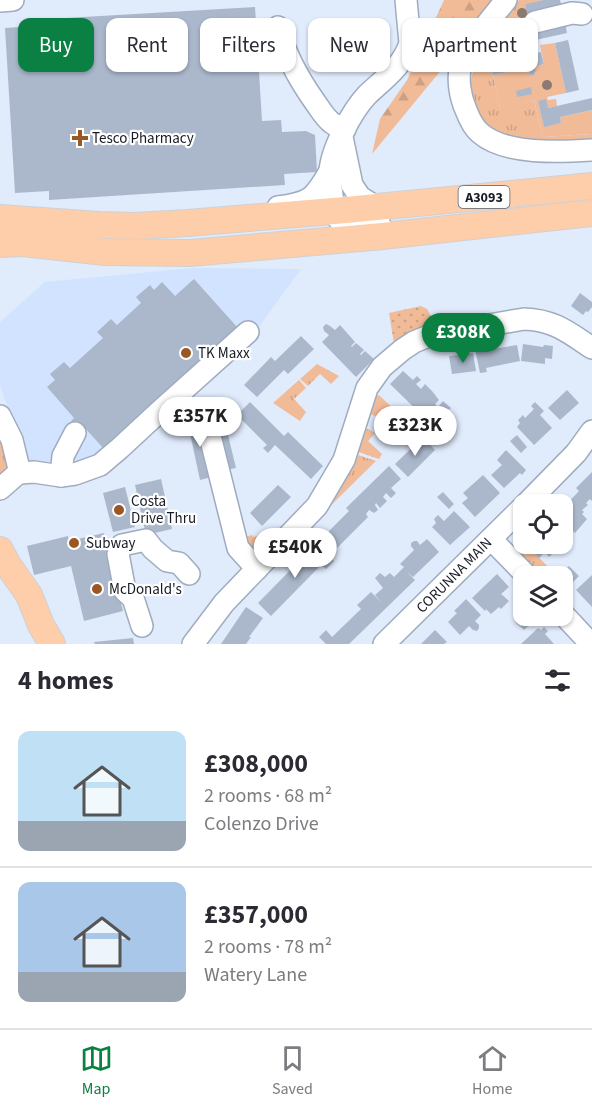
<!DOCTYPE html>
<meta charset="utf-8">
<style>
body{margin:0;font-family:"Source Sans 3",sans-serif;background:#f7f7f7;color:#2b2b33;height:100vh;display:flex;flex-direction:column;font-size:22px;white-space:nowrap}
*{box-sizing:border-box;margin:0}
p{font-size:20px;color:#7c7c81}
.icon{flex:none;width:33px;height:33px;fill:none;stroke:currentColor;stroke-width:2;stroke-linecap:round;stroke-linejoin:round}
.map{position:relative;height:644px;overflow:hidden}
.drawer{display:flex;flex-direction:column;background:#fff;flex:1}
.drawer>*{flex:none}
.hud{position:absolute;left:18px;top:18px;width:556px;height:54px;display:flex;gap:12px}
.fabs{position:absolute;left:513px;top:494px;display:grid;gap:12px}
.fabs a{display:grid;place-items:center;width:60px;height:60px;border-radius:12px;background:#fff;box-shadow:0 2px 4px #0004;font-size:30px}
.price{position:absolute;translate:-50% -51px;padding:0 14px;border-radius:21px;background:#fff;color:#222;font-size:20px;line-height:39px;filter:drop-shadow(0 2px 3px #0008)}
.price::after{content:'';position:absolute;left:50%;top:36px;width:18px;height:14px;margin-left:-9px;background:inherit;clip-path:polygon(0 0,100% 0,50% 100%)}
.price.current{background:#0b8043;color:#fff}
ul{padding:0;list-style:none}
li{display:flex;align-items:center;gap:18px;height:150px;padding:0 18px}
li+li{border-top:2px solid #e1e1e2}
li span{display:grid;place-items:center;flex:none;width:168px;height:120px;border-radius:12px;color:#555}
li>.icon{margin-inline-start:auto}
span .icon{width:72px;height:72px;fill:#fffc;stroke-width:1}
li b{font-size:26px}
h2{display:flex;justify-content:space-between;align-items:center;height:72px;padding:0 18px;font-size:26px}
.pill{padding:0 21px;border-radius:12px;background:#fff;box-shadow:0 2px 4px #0004;font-size:21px;line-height:54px}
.pill.current{background:#0b8043;color:#fff}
.dock{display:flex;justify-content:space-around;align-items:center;height:84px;border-top:2px solid #e1e1e2;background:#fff;font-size:16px;color:#7c7c81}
.dock a{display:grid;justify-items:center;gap:3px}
.dock .current{color:#0b8043}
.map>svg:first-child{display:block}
.built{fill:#d1e3fe}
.grass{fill:url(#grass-tufts)}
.forest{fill:url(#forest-firs)}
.park{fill:url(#park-dots)}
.garden{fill:#f1bb98}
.building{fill:#abb8cc}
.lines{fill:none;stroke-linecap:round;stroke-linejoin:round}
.minor-casing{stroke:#9facbf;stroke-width:24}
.major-casing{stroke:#d0d1d3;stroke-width:28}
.minor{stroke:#fff;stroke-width:21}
.major{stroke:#fecdaa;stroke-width:26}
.tree{fill:#8a7a71}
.poi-dot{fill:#995724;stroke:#fff;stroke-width:2}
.labels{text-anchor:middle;stroke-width:4.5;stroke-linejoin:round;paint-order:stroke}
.shield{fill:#fff;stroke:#5c5f64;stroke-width:1.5}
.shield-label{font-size:14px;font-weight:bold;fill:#161a22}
.poi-label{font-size:15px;fill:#161a22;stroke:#fff;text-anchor:start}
.street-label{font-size:15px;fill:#161a22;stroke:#fff}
</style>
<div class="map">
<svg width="592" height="644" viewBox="0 0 592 644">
<defs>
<pattern id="grass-tufts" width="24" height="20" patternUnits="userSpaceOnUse" patternTransform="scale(1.5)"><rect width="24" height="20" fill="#f1bb98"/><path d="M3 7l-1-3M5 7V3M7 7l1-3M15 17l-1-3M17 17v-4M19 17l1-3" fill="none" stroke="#cea083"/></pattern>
<pattern id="forest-firs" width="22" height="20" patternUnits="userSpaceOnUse" patternTransform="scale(1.5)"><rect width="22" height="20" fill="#f1bb98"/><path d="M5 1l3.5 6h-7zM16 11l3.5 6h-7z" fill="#cea083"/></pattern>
<pattern id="park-dots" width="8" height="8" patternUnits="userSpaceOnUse" patternTransform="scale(1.5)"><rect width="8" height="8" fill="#f1bb98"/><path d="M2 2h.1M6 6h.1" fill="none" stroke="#cea083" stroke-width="1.8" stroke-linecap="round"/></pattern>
</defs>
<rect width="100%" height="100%" fill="#e0ebfc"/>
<polygon class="built" points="193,268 301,269 258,328 246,328 110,453 77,462 28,462 0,386 0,322 45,282"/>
<g class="grass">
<polygon points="519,0 543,0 525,4 527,15 525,16 531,44 504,50 499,47 479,51"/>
<polygon points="488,53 500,107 534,100 543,137 592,134 592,142 543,145 500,134 487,125 476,113 471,98 470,83 477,56"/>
<polygon points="317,364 339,376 331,384 320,374 308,386 300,379"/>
<polygon points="299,380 306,388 294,399 306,412 300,421 273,403"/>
<polygon points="371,393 380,396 400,415 396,418 387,409 379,417 372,415 368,410"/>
<polygon points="368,429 375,433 368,441 382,454 379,459 350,449 362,430"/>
<polygon points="0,435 1,436 8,466 0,479"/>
<polygon points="349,452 376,461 316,520"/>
<path d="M 515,533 L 557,576 L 540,576 C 529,564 508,551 515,533 Z"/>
<path d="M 266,534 L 274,543 C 257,552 255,552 241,538 L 252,535 L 253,537 Z"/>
</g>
<polygon class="forest" points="444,0 499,0 372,154 380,119 407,80"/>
<polygon class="park" points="421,306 427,309 435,323 421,328 394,343 389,313"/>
<polygon class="garden" points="555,43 566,93 547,97 548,100 556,99 557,106 548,108 538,101 544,126 561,123 560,117 592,110 592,134 543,137 534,100 500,108 493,75 527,68 530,75 534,75 536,72 535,66 544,64 540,45"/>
<g class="building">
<polygon points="543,0 560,0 562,8 527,15 525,4"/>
<polygon points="255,7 262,121 281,120 282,132 306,131 315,135 317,172 284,174 285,185 49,200 49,191 15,193 5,28 49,25 49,19"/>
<polygon points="565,22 567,33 531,41 528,30"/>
<polygon points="568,40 579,90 566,93 555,43"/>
<polygon points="541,52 544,64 535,66 536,71 534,75 530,75 527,68 493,75 490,63"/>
<polygon points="531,87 532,94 517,97 516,91"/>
<polygon points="592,98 592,110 560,117 561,123 544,127 538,101 546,99 548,108"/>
<polygon points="194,279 238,328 104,449 85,428 81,432 71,421 74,418 47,387 55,380 50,374 64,362 70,368 103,338 97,332 111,319 117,325 141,303 136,297 150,285 154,290 162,282 175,296"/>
<polygon points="580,293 592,302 592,307 588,312 586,311 583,315 571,306"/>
<polygon points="326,324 330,326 335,330 340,325 355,342 351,346 352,347 356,343 364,350 360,354 361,355 365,351 374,359 356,377 322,342 329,335 324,331 323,327"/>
<polygon points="301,336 314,349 288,374 284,370 257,397 244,385 271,357 275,361"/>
<polygon points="523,344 543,347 544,345 553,346 552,359 545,358 545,364 521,361"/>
<polygon points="517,345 520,361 486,368 487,372 480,373 475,349 485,347 486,350"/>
<polygon points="473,353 476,371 452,374 449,356"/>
<polygon points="403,371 413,380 417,376 421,380 416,384 421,389 425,384 432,391 439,400 435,404 438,407 443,401 451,408 444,414 451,420 443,428 438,423 434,427 390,384"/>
<polygon points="567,390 579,403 560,420 548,408"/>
<polygon points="250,402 284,436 288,432 323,466 311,479 275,445 268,453 263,448 267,445 237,415"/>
<polygon points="535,402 544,411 540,415 552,428 534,445 517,427 520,423 518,420 523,415 525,418 534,409 531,406"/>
<polygon points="221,406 236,468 225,470 210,409"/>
<polygon points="199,416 212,477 200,480 187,419"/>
<polygon points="517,435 527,447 521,453 510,441"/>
<polygon points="423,437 435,450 408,477 395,464"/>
<polygon points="506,450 526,470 522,475 520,473 504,488 491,475 502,465 497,460"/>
<polygon points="389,466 401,479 391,488 396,493 391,498 386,493 383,497 387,501 380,508 376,503 375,505 378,510 374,513 369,510 366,514 368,517 334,551 322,538 349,511 346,508"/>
<polygon points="592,472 592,501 590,499 586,503 588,505 582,510 584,512 582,514 587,519 575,533 570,528 568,530 562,525 562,509 579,491 576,488"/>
<polygon points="483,475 500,493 475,517 462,503 468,498 463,493"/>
<polygon points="161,479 172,529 146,535 135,485"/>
<polygon points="278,485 291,497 262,526 250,513"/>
<polygon points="125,487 135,527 113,532 103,493"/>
<polygon points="443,492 454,504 449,509 437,497"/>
<polygon points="454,511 470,527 450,545 432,527 436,523 434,519 438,515 444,521"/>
<polygon points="104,533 123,611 84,621 71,566 34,575 27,546 68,536 69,541"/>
<polygon points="427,539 439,552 413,577 407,572 415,580 349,644 326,644 319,637 326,630 332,637 361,609 357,605 371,592 381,602 375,595 383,588 375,578 380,573 385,577 390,573 394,577 404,567 400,564 414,550 411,546 411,543 414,541 417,541 420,545"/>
<polygon points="525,543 563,543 549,557 545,552 539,558"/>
<polygon points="316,544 334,561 326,569 321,565 271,616 258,603"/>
<polygon points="569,566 579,576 568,587 562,582 562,576 559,576"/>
<polygon points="497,574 509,587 501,594 509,601 501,609 499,607 491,614 486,609 485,611 472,598"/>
<polygon points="592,575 592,607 576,590"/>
<polygon points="466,599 481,615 475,621 479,625 479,628 477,631 473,630 469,626 460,635 448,622 457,613 454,611"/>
<polygon points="246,607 263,618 249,637 251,637 246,644 221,644"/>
<polygon points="522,615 530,615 535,620 524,630 515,622"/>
<polygon points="544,627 548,631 545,634 554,644 521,644 538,628 541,630"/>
<polygon points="435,630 447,642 444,644 421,644"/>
<polygon points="133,638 134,644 95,644 94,642"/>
</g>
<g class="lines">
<defs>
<g id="minor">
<path d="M 506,0 C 496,13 464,50 461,64 C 457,78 460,97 466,110 C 469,118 473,127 480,133 C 505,155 560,152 592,150"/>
<polyline points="0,1 13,0"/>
<polyline points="535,22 572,13 582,14"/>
<path d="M 278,27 C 285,55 298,78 315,102 C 320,109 325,118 332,123 C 336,126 341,128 345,129"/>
<polyline points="342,137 352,185 360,197 376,207"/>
<path d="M 278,207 C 310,203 314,199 330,171"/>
<path d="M 380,225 C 349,227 335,232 332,195 C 331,188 330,180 330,172 C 331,150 352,111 367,95 C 384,79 403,66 410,43 L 406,0"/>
<polyline points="204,412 238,548 257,569"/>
<polyline points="0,416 12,440 20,473"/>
<polyline points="61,476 63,456 75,433"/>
<polyline points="0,489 16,475 20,473 34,472 61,476 75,474 100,465 120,448 160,411 248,332"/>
<polyline points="526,504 576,453 592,431"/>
<polyline points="491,539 527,576"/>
<polyline points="562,613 591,644"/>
<polyline points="142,626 133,598 125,591 118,554 122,545 146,540 153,549 167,561 179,563 189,574"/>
<path d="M 193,644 L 224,603 L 317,506 L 344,460 L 367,388 L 382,367 L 402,350 L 414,342 L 431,335 L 524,319 C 554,320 568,332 592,348"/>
<polyline points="384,644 524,506"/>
</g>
<g id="major">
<polyline points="0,218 99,225 135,226 188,223 346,210 592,186"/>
<polyline points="0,244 23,243 105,252 190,253 383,236 592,213"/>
<polyline points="0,550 8,565 29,595 41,625 52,644"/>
</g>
</defs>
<use href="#minor" class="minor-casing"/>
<use href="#major" class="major-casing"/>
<use href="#minor" class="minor"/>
<use href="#major" class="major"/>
</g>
<g class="tree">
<circle cx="522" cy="13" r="5"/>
<circle cx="547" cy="85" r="5"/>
</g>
<g class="poi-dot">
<path d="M77 129h6v6h6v6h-6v6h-6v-6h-6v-6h6z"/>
<circle cx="186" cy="353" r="6"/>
<circle cx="119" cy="510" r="6"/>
<circle cx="74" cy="543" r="6"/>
<circle cx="97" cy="589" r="6"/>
</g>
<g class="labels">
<rect class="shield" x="458.5" y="186" width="51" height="22" rx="4.5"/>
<g class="shield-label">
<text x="484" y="202">A3093</text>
</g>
<g class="poi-label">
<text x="92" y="143">Tesco Pharmacy</text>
<text x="198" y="358">TK Maxx</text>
<text x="131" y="506">Costa<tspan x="131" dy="17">Drive Thru</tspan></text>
<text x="86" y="548">Subway</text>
<text x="109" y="594">McDonald's</text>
</g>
<g class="street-label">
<text transform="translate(454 575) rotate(-45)" y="5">CORUNNA MAIN</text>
</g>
</g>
</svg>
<div class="fabs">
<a><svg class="icon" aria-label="locate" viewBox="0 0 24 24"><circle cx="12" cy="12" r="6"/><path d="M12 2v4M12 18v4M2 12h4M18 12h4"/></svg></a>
<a><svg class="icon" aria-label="layers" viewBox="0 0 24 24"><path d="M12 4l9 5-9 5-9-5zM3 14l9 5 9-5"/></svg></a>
</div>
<b class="price current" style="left:463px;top:364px">£308K</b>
<b class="price" style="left:200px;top:448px">£357K</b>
<b class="price" style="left:415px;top:457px">£323K</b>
<b class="price" style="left:295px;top:579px">£540K</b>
<div class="hud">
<a class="pill current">Buy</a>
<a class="pill">Rent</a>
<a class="pill">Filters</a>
<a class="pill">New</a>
<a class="pill">Apartment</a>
</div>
</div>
<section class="drawer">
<h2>4 homes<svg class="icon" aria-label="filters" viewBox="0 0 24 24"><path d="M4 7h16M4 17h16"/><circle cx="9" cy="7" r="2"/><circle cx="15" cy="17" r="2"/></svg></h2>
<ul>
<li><span style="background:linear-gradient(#bfe0f5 75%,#9aa5b1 0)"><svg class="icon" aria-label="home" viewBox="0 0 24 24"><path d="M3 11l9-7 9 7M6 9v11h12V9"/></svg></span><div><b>£308,000</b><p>2 rooms · 68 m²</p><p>Colenzo Drive</p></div></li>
<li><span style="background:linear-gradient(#a9c7e8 75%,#9aa5b1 0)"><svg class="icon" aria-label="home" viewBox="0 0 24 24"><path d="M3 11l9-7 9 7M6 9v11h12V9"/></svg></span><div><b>£357,000</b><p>2 rooms · 78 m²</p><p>Watery Lane</p></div></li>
</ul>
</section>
<nav class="dock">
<a class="current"><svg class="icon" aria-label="map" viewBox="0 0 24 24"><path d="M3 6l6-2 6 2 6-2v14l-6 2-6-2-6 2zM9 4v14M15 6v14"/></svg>Map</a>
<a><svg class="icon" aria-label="saved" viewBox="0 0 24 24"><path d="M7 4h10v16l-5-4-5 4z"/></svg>Saved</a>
<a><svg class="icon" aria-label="home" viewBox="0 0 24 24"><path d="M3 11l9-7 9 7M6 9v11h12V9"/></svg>Home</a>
</nav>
